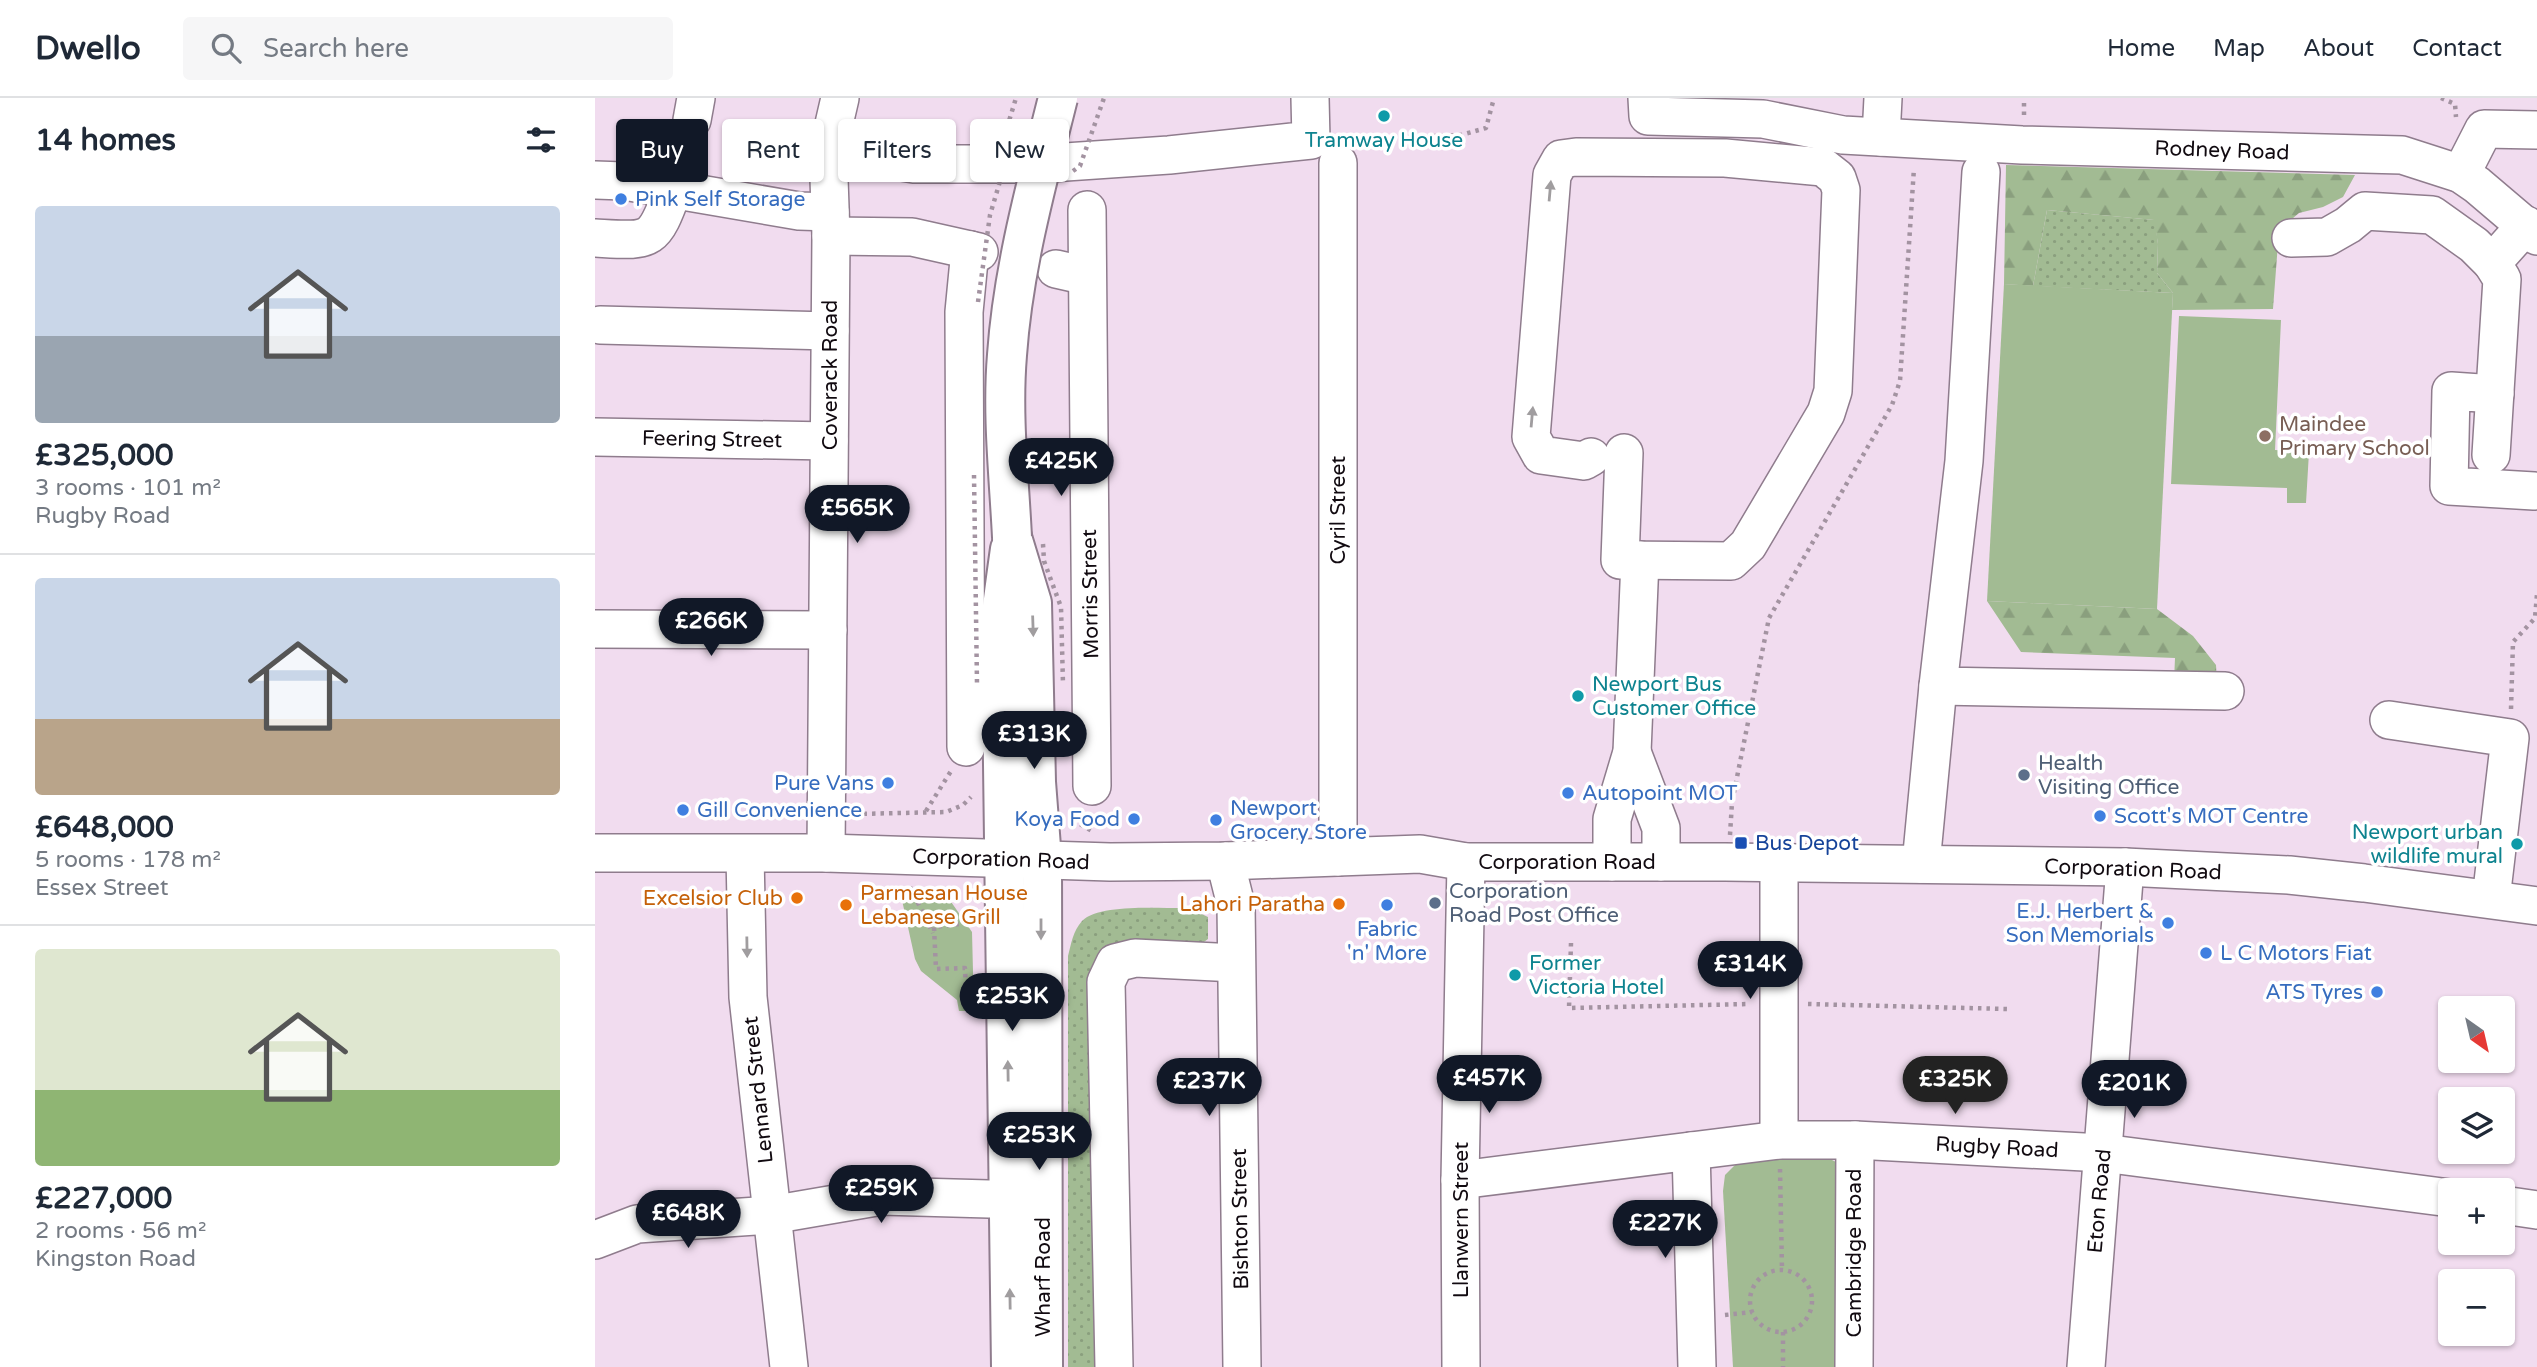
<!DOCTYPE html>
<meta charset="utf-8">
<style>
body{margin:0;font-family:"Varela Round",sans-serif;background:#f6f6f7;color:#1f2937;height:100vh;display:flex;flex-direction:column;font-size:26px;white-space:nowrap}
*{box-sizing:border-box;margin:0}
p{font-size:23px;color:#747a83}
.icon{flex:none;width:38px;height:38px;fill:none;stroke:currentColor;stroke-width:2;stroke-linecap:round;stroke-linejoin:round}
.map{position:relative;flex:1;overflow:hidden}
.side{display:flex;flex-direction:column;background:#fff;width:595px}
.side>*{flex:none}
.top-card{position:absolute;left:21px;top:21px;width:665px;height:63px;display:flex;gap:14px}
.needle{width:46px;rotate:146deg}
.tools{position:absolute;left:1843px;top:898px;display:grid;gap:14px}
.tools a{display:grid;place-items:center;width:77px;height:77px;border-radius:7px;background:#fff;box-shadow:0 2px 5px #0004;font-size:35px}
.price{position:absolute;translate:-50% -60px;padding:0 16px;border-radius:24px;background:#111827;color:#fff;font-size:23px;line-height:46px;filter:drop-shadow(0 2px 4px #0008)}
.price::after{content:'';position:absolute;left:50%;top:42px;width:21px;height:16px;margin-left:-10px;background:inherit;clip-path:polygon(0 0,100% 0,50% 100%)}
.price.selected{background:#222;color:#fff}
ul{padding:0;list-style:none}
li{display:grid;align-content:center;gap:14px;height:371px;padding:0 35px}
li+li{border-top:2px solid #e0e1e3}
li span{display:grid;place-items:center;height:217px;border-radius:7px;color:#555}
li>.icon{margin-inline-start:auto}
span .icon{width:126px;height:126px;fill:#fffc;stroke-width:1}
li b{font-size:30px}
h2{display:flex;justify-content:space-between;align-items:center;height:84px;padding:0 35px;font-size:30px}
.chip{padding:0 24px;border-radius:7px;background:#fff;box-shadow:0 2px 5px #0004;font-size:24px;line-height:63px}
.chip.selected{background:#111827;color:#fff}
header{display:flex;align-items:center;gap:42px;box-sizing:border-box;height:98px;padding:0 35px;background:#fff;border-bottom:2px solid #e0e1e3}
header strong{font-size:33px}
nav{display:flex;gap:38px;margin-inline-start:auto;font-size:24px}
.search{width:490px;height:63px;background:#f6f6f7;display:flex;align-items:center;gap:18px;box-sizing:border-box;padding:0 24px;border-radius:7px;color:#747a83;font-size:26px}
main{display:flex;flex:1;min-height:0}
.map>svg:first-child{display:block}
.grass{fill:url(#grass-dots)}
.forest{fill:url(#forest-firs)}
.park{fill:#a2bb93}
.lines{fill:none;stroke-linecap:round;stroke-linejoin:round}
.minor-casing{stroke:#8f7c8d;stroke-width:40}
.major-casing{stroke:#8f7c8d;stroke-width:42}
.path{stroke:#a393a1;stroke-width:4.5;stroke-dasharray:3.5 5;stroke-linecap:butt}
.minor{stroke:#fff;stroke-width:37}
.major{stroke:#fff;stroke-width:38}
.major-bridge-casing{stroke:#8f7c8d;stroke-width:42;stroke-linecap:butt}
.path-bridge{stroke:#a393a1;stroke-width:4.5;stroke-dasharray:3.5 5;stroke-linecap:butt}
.major-bridge{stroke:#fff;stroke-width:38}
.oneway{fill:#a09d9f}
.culture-dot{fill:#0f9aa8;stroke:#fff;stroke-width:2.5}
.shop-dot{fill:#3f7fe0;stroke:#fff;stroke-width:2.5}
.education-dot{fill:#8d6e63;stroke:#fff;stroke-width:2.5}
.service-dot{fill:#5c6f8a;stroke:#fff;stroke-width:2.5}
.transit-dot{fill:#1a4fb4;stroke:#fff;stroke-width:2.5}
.food-dot{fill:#e8710a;stroke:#fff;stroke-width:2.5}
.labels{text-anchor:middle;stroke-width:7;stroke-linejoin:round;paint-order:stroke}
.culture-label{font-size:21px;fill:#0d838f;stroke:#fff;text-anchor:start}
.street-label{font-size:21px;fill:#110a10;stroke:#fff}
.shop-label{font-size:21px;fill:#366cbe;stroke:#fff;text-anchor:start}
.education-label{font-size:21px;fill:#785e54;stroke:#fff;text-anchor:start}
.service-label{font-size:21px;fill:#4e5e75;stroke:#fff;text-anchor:start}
.transit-label{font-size:21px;fill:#164399;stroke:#fff;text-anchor:start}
.food-label{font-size:21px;fill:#c56008;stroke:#fff;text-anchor:end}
</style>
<header>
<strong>Dwello</strong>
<div class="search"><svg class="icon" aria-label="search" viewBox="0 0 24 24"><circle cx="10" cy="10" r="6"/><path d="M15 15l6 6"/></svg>Search here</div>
<nav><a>Home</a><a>Map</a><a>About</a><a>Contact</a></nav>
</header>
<main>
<section class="side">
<h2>14 homes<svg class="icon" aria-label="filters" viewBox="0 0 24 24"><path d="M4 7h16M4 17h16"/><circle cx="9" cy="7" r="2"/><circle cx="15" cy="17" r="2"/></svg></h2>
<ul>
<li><span style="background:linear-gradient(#c9d6e8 60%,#9aa5b1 0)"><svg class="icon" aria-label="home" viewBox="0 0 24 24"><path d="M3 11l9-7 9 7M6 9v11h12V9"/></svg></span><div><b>£325,000</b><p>3 rooms · 101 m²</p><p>Rugby Road</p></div></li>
<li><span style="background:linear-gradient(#c9d6e8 65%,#b9a48a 0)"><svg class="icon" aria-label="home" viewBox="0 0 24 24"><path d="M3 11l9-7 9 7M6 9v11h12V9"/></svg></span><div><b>£648,000</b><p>5 rooms · 178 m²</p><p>Essex Street</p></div></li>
<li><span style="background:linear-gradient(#dfe7d0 65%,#8fb573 0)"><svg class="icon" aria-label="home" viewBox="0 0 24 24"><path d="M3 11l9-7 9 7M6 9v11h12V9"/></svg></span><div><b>£227,000</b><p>2 rooms · 56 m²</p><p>Kingston Road</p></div></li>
</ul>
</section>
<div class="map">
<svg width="1942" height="1269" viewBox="0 0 1942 1269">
<defs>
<pattern id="grass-dots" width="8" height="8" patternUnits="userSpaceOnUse" patternTransform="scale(1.75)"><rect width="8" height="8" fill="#a2bb93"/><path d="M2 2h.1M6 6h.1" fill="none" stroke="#8a9f7e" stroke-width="1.8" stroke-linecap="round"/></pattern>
<pattern id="forest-firs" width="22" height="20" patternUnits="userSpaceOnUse" patternTransform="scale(1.75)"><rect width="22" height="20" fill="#a2bb93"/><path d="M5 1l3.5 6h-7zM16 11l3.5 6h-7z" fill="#8a9f7e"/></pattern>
</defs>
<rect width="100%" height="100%" fill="#f1dcef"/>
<g class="grass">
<polygon points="1452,112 1560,122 1563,146 1562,175 1578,195 1438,188"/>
<path d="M 594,810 L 613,819 L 613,841 L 599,851 L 518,855 L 512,1269 L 473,1269 L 473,858 C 476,846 478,833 487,823 C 505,805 568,811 594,810 Z"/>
</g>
<g class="forest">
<polygon points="1411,67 1760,77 1748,99 1728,109 1704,115 1684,132 1678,211 1577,212 1578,195 1562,175 1563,146 1559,122 1452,112 1438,188 1409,186"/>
<polygon points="1392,503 1562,511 1598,538 1621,567 1622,586 1579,583 1580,560 1426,554"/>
</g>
<g class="park">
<polygon points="1409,186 1578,195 1562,511 1392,503"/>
<polygon points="1584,218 1686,222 1680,352 1714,354 1711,405 1692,405 1692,390 1576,386"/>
<polygon points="305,793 352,798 377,834 379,913 364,913 362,902 326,873 320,861"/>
<polygon points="1227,1057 1241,1064 1249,1076 1251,1269 1138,1269 1128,1093 1130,1077 1141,1066"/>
</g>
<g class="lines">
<defs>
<g id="minor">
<polyline points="1052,0 1053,18 1168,21 1248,37 1427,47 1807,57 1866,76 1882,87 1942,138"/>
<polyline points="97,22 101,0"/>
<polyline points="1286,39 1288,0"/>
<polyline points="233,52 319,66 441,66 574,57 716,42 715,0"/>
<polyline points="1386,74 1369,363 1343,588 1630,593"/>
<polyline points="1866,76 1889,31 1942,32"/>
<polyline points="0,82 29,83 204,113 235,114"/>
<polyline points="492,112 497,688"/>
<polyline points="236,138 317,139 384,154"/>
<path d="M 0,140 C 57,143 58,146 78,92"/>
<polyline points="1696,140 1732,139 1753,127 1770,113 1837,117 1879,147 1897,165"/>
<polyline points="461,171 492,178"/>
<polyline points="5,227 235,233"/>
<polyline points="1900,296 1856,293 1854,388 1939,393"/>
<polyline points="0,339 234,343"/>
<polyline points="1896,357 1907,181 1897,165 1931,127"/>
<polyline points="996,359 989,363 946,357 936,339 957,77 966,61 981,59 1130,60 1228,69 1242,80 1246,92 1238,293 1231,315 1153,447 1136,463 1025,462 1029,355"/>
<polyline points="0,531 233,532"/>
<polyline points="1794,622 1915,640 1896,801"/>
<polyline points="371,649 369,214 375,152"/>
<polyline points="1037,654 1066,730 1066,764"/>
<polyline points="0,755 231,755 515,764 630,763 825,756 871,764 1130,764 1530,769 1694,777 1769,785 1942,808"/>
<polyline points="231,755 236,138 233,52 245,0"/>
<polyline points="150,757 153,899 194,1269"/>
<polyline points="743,759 743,65"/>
<polyline points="630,763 641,807 647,1269"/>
<polyline points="1017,764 1017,721 1037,654 1045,462"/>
<polyline points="1326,766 1343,588"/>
<polyline points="1184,1042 1184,765"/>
<polyline points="1096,1053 1102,1269"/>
<polyline points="865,1082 1184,1042 1260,1042 1508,1055 1855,1100"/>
<polyline points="1908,1107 1942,1112"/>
<polyline points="0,1142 42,1126 176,1117 287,1098 394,1101"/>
<polyline points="519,1269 511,884 520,865 540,860 641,865"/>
<polyline points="866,1269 865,1082 871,764"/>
<polyline points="1259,1269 1260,1042"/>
<polyline points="1491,1269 1530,769"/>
</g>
<g id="major">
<polyline points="417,439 437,505 441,684 447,762 448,1269"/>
<polyline points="415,451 406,516 416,1269"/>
</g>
</defs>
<use href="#minor" class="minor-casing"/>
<use href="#major" class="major-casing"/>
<g class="path">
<polyline points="1846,0 1860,6 1861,19"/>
<polyline points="1429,17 1429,0"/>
<polyline points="762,41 866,37 891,30 899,0"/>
<polyline points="1916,611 1918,544 1940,520 1942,496"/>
<polyline points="331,713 356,673"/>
<polyline points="476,713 481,724 497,733"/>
<polyline points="260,716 351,714 368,707 376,699"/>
<polyline points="1135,737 1137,704 1174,520 1297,307 1305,283 1319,70"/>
<polyline points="315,789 338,835"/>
<polyline points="378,817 365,826 339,829 341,871 370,870 371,898 379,903"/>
<polyline points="976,845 974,910 1155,906"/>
<polyline points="1213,906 1412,911"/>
<polyline points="1185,1071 1187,1171"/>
<circle cx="1186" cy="1203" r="31"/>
<polyline points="1130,1217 1157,1214"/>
<polyline points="1188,1234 1188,1269"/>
</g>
<use href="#minor" class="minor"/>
<use href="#major" class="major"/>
<defs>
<path id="major-bridge" d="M 417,439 C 414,379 407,317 412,257 C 418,170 442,84 463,0"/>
</defs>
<use href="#major-bridge" class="major-bridge-casing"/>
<g class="path-bridge">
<polyline points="478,73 485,68 509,0"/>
<polyline points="383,204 395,117 411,63 407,46 421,0"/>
<polyline points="379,377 382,586"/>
<polyline points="448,446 449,463 466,509 468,586"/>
</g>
<use href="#major-bridge" class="major-bridge"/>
</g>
<defs><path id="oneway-solid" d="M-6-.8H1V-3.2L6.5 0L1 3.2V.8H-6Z" transform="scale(1.75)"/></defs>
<g class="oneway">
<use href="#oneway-solid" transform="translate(955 93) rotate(-85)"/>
<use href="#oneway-solid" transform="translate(937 319) rotate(-85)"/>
<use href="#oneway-solid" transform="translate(438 528) rotate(88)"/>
<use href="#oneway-solid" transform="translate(446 831) rotate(90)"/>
<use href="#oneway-solid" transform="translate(152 849) rotate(89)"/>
<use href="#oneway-solid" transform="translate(413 973) rotate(-91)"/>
<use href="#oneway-solid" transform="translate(415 1201) rotate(-91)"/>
</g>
<g class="culture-dot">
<circle cx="789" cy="18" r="7"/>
<circle cx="983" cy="598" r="7"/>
<circle cx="1922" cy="746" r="7"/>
<circle cx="920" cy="877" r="7"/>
</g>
<g class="shop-dot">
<circle cx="26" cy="101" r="7"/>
<circle cx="293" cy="685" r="7"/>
<circle cx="973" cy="695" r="7"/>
<circle cx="88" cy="712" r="7"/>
<circle cx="1505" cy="718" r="7"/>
<circle cx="539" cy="721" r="7"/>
<circle cx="621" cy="722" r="7"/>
<circle cx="792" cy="807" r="7"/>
<circle cx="1573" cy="825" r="7"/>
<circle cx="1611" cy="855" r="7"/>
<circle cx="1782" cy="894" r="7"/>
</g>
<circle class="education-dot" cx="1670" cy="338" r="7"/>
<g class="service-dot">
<circle cx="1429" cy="677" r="7"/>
<circle cx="840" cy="805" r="7"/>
</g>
<rect class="transit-dot" x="1139" y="738" width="14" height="14" rx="3.5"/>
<g class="food-dot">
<circle cx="202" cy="800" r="7"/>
<circle cx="744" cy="806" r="7"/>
<circle cx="251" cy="807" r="7"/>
</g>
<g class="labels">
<g class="culture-label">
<text x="789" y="49" text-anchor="middle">Tramway House</text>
<text x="997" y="593">Newport Bus<tspan x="997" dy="24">Customer Office</tspan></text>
<text x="1908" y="741" text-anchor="end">Newport urban<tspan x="1908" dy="24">wildlife mural</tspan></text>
<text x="934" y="872">Former<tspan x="934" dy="24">Victoria Hotel</tspan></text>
</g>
<g class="street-label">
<text transform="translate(1627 52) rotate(2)" y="7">Rodney Road</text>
<text transform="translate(235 277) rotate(-90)" y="7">Coverack Road</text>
<text transform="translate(117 341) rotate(1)" y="7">Feering Street</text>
<text transform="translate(743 412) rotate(-90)" y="7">Cyril Street</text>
<text transform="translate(495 496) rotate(-91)" y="7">Morris Street</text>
<text transform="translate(406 761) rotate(2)" y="7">Corporation Road</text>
<text x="972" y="771">Corporation Road</text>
<text transform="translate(1538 771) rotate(2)" y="7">Corporation Road</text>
<text transform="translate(163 992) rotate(-96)" y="7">Lennard Street</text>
<text transform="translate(1402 1049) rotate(3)" y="7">Rugby Road</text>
<text transform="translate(1504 1103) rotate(-85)" y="7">Eton Road</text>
<text transform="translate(645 1121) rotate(-91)" y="7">Bishton Street</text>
<text transform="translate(866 1122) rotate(-90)" y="7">Llanwern Street</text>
<text transform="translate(1259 1155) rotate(-90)" y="7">Cambridge Road</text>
<text transform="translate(448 1179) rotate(-90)" y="7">Wharf Road</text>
</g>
<g class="shop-label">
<text x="40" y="108">Pink Self Storage</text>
<text x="279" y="692" text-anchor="end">Pure Vans</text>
<text x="987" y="702">Autopoint MOT</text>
<text x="635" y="717">Newport<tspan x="635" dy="24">Grocery Store</tspan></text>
<text x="102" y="719">Gill Convenience</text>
<text x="1519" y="725">Scott's MOT Centre</text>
<text x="525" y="728" text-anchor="end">Koya Food</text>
<text x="1559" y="820" text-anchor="end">E.J. Herbert &amp;<tspan x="1559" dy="24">Son Memorials</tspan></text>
<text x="792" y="838" text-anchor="middle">Fabric<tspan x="792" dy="24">'n' More</tspan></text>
<text x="1625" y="862">L C Motors Fiat</text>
<text x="1768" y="901" text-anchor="end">ATS Tyres</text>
</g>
<g class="education-label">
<text x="1684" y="333">Maindee<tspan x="1684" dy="24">Primary School</tspan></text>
</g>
<g class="service-label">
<text x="1443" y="672">Health<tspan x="1443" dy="24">Visiting Office</tspan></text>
<text x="854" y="800">Corporation<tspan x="854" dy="24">Road Post Office</tspan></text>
</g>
<g class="transit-label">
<text x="1160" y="752">Bus Depot</text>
</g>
<g class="food-label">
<text x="265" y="802" text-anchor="start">Parmesan House<tspan x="265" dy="24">Lebanese Grill</tspan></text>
<text x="188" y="807">Excelsior Club</text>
<text x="730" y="813">Lahori Paratha</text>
</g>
</g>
</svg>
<div class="tools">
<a><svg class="needle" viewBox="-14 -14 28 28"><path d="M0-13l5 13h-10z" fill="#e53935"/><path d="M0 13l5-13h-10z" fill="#747a83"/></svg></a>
<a><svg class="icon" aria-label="layers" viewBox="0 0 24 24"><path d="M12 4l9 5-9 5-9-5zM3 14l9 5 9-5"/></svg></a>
<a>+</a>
<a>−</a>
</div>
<b class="price" style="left:466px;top:400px">£425K</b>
<b class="price" style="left:262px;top:447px">£565K</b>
<b class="price" style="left:116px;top:560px">£266K</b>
<b class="price" style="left:439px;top:673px">£313K</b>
<b class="price" style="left:1155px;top:903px">£314K</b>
<b class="price" style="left:417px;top:935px">£253K</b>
<b class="price" style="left:894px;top:1017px">£457K</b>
<b class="price selected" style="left:1360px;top:1018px">£325K</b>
<b class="price" style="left:614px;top:1020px">£237K</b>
<b class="price" style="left:1539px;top:1022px">£201K</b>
<b class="price" style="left:444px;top:1074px">£253K</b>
<b class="price" style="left:286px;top:1127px">£259K</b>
<b class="price" style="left:93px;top:1152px">£648K</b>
<b class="price" style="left:1070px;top:1162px">£227K</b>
<div class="top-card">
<a class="chip selected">Buy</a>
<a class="chip">Rent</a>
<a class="chip">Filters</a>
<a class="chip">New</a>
</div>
</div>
</main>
